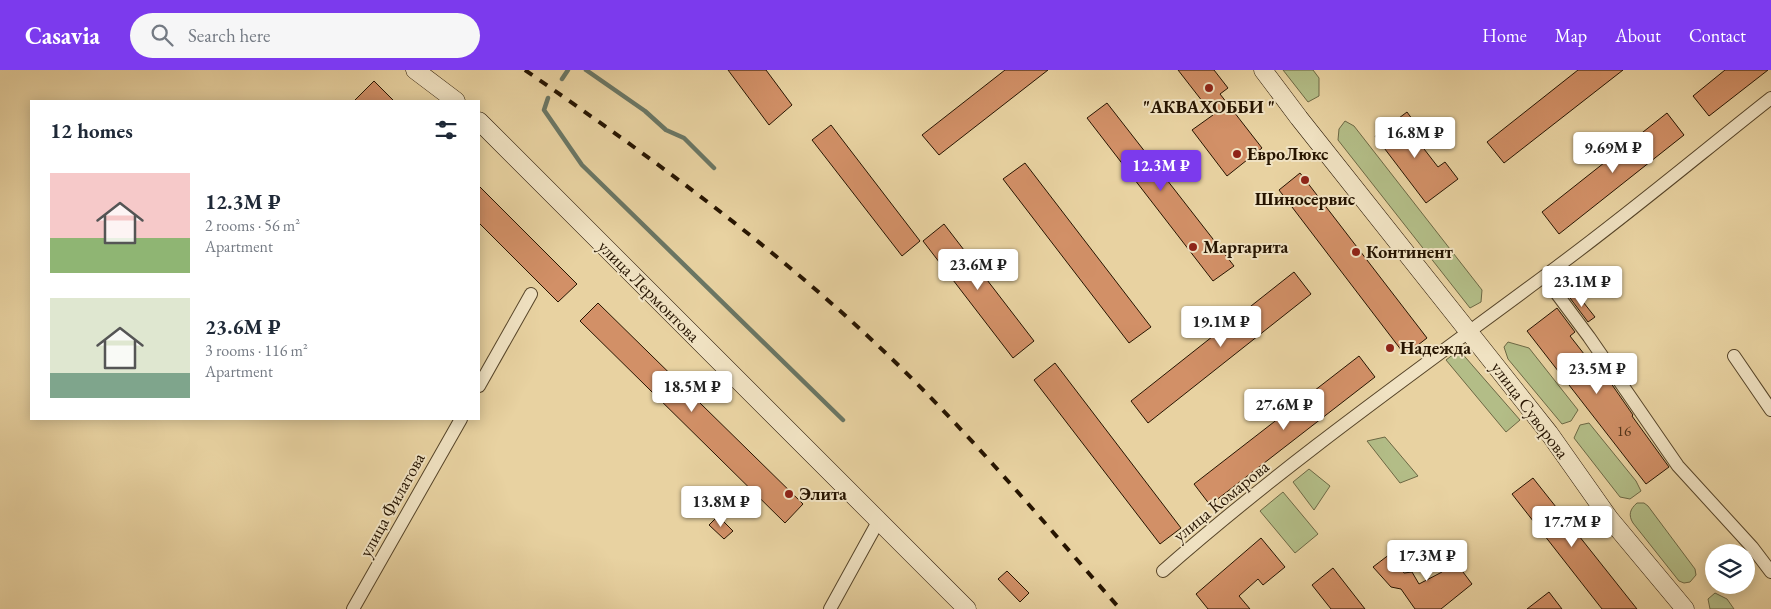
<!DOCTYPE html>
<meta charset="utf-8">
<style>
body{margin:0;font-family:"EB Garamond",serif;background:#f6f6f7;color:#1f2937;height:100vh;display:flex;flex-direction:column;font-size:19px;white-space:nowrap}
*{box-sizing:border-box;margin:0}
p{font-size:16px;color:#747a83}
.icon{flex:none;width:28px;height:28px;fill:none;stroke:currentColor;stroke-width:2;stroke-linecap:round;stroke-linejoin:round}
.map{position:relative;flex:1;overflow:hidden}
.sheet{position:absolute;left:30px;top:30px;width:450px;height:320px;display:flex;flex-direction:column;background:#fff;border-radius:0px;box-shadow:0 2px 12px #0003}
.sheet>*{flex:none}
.fabs{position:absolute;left:1705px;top:474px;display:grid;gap:10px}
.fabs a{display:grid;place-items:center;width:50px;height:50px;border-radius:50%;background:#fff;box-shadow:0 2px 12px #0003;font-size:25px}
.price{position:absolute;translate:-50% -42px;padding:0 11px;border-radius:5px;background:#fff;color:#222;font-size:16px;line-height:32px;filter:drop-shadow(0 1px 2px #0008)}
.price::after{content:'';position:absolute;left:50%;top:30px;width:15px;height:11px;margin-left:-8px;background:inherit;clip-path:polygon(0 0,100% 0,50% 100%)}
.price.selected{background:#7c3aed;color:#fff}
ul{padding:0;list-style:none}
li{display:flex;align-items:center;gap:15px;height:125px;padding:0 20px}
li span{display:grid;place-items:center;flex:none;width:140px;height:100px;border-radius:0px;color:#555}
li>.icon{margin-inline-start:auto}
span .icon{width:60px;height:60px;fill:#fffc;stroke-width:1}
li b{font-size:21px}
h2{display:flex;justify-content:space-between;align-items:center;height:60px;padding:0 20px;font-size:21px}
header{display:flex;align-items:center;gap:30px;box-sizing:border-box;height:70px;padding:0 25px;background:#7c3aed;color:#fff}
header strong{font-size:24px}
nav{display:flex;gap:28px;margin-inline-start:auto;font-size:18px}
.search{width:350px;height:45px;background:#f6f6f7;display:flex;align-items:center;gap:12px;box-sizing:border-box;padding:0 18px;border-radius:28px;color:#747a83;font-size:19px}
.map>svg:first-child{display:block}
.green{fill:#b3bd87;stroke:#6c6844}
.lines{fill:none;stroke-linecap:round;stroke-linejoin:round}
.stream{stroke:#6a7664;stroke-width:4.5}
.building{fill:#d29067;stroke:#261400}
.street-casing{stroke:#564428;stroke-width:14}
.secondary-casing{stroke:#261400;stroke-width:19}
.street{stroke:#f0e2c2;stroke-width:12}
.secondary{stroke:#f0e2c2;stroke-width:18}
.rail{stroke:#261400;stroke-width:4;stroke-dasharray:9 9;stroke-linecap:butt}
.poi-dot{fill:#8f2418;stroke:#f0e2c2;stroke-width:2}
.labels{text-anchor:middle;stroke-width:4;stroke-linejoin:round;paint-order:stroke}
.number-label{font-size:15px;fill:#51331a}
.poi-label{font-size:18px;font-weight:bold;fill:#261400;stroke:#f0e2c2;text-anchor:start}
.street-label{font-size:18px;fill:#261400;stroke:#f0e2c2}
</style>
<header>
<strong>Casavia</strong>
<div class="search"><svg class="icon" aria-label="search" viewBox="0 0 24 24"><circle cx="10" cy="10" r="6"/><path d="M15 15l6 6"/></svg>Search here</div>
<nav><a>Home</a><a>Map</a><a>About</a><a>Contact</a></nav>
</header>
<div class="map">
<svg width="1771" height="539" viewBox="0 0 1771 539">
<rect width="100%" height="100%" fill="#e8d2a1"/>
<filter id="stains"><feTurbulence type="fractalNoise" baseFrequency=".004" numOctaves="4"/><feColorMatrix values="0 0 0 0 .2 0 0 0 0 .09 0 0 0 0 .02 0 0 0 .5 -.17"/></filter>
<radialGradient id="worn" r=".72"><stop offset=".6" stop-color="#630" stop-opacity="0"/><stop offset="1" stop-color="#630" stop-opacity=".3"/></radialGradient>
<g class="green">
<polygon points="1283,0 1313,0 1319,8 1319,26 1308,32"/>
<polygon points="1345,51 1354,56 1482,220 1481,232 1470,238 1338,70 1339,59"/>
<polygon points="1508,272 1529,278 1578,340 1571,351 1562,354 1508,289 1504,277"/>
<polygon points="1459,280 1520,350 1506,362 1446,290"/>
<polygon points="1589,353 1636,411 1641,421 1630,429 1620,427 1574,368 1580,355"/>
<polygon points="1385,367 1418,406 1400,413 1367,371"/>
<polygon points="1309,399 1330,416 1314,440 1293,412"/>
<polygon points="1283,422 1318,464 1295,483 1260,441"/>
<path d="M 1637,433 L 1644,433 L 1648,436 L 1695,499 L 1696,505 L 1690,512 L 1684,513 L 1679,511 L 1633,453 C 1628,445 1630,439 1637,433 Z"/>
<polygon points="1715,523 1727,529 1734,539 1710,539 1708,529"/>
</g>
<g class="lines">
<g class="stream">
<polyline points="586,0 645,41 666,60 684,68 714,98"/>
<polyline points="562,9 568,0"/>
<polyline points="548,28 544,40 582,95 843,350"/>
</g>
</g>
<g class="building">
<polygon points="728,0 766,0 792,35 769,55"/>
<polygon points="1005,0 1048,0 939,85 922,65"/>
<polygon points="1178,0 1214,0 1228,18 1220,24 1262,78 1227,106 1192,60 1213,45"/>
<polygon points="1578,0 1623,0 1504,93 1487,72"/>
<polygon points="1725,0 1768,0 1709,46 1693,26"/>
<polygon points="374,11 394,31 354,31"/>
<polygon points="1107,33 1234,196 1213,211 1087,48"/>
<polygon points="1407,42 1421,61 1414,66 1438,97 1445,92 1458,109 1426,133 1375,66"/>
<polygon points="1667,43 1684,65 1559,164 1542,142"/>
<polygon points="831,55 920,171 902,186 812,70"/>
<polygon points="1025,93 1151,257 1129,273 1003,109"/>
<polygon points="1300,103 1427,268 1405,285 1279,120"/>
<polygon points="479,116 577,214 558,232 479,153"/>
<polygon points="944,154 1034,271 1013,288 923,171"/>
<polygon points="1294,202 1311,224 1148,353 1131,331"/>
<polygon points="1576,223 1595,247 1588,252 1570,228"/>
<polygon points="598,233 803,434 785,453 580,251"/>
<polygon points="1557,238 1575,262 1570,266 1595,298 1599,296 1633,345 1632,346 1669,397 1646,414 1527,261"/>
<polygon points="1359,286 1375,307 1210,435 1194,414"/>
<polygon points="1055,293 1181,458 1160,474 1034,310"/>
<polygon points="1533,408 1637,539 1602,539 1512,424"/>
<polygon points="718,446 733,461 724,469 709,455"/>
<polygon points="1261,468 1285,497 1263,515 1258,509 1239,526 1250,539 1208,539 1196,524"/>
<polygon points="1445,478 1472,514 1441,539 1415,539 1401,519 1391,517 1373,497 1390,484 1404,503 1412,502 1419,514 1442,502 1433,491"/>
<polygon points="1333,498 1365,539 1331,539 1312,515"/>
<polygon points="1007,501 1029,523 1020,532 998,509"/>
<polygon points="1549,522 1562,539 1527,539"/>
</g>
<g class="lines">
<defs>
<g id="street">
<polyline points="1560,195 1557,224 1589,267 1678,396 1752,477 1771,502"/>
<polyline points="1734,286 1771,340"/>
<polyline points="479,316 531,224"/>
<path d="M 1163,501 C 1288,391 1425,295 1558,196 C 1631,142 1700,84 1771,28"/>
<polyline points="353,539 461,349"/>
<polyline points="830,539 879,450"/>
</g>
<g id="secondary">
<polyline points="415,0 456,31"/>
<polyline points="1263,0 1299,48 1549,363 1609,448 1685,539"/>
<polyline points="479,51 967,539"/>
</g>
</defs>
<use href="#street" class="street-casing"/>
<use href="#secondary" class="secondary-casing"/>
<use href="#street" class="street"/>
<use href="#secondary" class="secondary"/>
<path class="rail" d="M 525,0 C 646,84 765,170 873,271 C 962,354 1040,448 1120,539"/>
</g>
<g class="poi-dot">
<circle cx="1209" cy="18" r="5"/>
<circle cx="1237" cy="84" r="5"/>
<circle cx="1305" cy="110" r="5"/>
<circle cx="1193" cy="177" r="5"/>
<circle cx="1356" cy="182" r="5"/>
<circle cx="1390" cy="278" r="5"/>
<circle cx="789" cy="424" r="5"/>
</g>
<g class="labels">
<g class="number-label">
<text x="1624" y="366">16</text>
</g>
<g class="poi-label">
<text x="1209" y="43" text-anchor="middle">"АКВАХОББИ "</text>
<text x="1247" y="90">ЕвроЛюкс</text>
<text x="1305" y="135" text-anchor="middle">Шиносервис</text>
<text x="1203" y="183">Маргарита</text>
<text x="1366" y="188">Континент</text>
<text x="1400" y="284">Надежда</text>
<text x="799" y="430">Элита</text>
</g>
<g class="street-label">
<text transform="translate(649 221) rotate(45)" y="6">улица Лермонтова</text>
<text transform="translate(1530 340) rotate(53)" y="6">улица Суворова</text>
<text transform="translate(1221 431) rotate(-39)" y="6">улица Комарова</text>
<text transform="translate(392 435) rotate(-61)" y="6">улица Филатова</text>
</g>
</g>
<rect width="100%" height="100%" filter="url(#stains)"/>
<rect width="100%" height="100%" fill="url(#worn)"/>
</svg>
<div class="fabs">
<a><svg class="icon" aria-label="layers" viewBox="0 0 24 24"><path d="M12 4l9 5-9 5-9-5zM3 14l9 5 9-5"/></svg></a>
</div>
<b class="price" style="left:1415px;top:89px">16.8M ₽</b>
<b class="price" style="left:1613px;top:104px">9.69M ₽</b>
<b class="price selected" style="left:1161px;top:122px">12.3M ₽</b>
<b class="price" style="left:978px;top:221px">23.6M ₽</b>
<b class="price" style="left:1582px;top:238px">23.1M ₽</b>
<b class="price" style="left:1221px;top:278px">19.1M ₽</b>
<b class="price" style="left:1597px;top:325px">23.5M ₽</b>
<b class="price" style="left:692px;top:343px">18.5M ₽</b>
<b class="price" style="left:1284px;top:361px">27.6M ₽</b>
<b class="price" style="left:721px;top:458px">13.8M ₽</b>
<b class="price" style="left:1572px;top:478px">17.7M ₽</b>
<b class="price" style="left:1427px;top:512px">17.3M ₽</b>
<section class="sheet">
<h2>12 homes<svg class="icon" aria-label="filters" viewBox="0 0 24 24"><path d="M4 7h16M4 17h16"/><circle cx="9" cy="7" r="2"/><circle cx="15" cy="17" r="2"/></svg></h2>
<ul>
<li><span style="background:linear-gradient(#f6c9c9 65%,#8fb573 0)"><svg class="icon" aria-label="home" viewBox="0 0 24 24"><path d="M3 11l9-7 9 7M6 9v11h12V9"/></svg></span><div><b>12.3M ₽</b><p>2 rooms · 56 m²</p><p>Apartment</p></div></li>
<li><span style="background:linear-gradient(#dfe7d0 75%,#7fa58c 0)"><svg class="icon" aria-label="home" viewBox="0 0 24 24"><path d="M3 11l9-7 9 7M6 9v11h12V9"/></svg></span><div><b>23.6M ₽</b><p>3 rooms · 116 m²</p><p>Apartment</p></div></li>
</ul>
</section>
</div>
